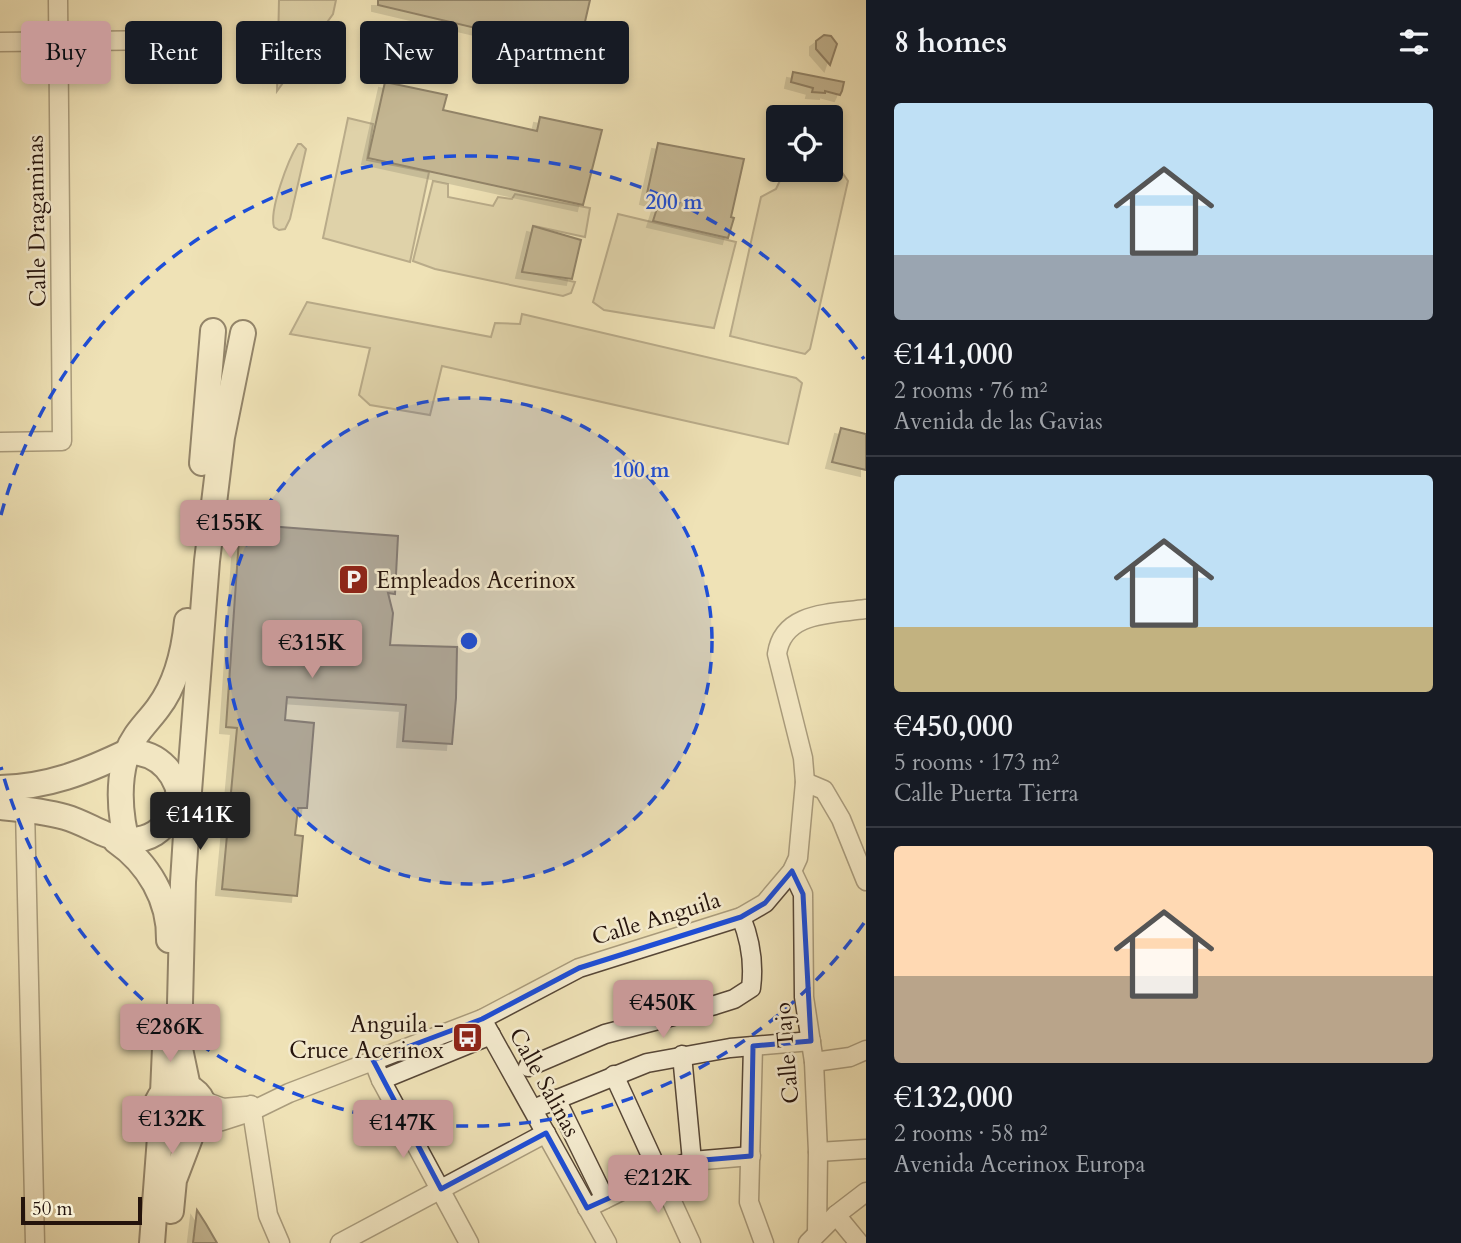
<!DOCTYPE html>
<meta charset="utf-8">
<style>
body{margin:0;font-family:Cardo,serif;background:#242831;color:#f1f3f6;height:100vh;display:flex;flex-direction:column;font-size:26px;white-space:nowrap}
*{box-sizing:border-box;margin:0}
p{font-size:23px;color:#9ea1a6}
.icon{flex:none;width:38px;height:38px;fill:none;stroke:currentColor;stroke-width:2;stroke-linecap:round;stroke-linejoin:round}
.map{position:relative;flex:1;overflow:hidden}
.drawer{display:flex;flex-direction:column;background:#171b24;width:595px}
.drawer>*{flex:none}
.top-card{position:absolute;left:21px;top:21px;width:665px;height:63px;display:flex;gap:14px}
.tools{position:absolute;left:766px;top:105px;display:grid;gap:14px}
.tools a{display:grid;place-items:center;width:77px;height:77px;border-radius:7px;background:#171b24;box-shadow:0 4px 10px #0003;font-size:35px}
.scale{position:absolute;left:21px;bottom:18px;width:121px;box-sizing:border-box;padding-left:7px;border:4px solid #24130c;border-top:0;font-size:19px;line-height:24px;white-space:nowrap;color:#24130c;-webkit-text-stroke:5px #f5ecd0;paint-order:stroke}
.price{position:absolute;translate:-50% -60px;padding:0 16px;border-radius:7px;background:#c59692;color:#111;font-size:23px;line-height:46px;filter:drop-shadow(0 2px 4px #0008)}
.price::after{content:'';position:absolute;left:50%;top:42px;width:21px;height:16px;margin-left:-10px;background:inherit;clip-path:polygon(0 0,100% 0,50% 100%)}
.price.on{background:#222;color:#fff}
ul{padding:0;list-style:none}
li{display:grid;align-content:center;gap:14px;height:371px;padding:0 28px}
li+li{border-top:2px solid #363941}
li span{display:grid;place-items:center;height:217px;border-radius:7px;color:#555}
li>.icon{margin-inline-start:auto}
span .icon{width:126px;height:126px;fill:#fffc;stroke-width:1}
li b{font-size:30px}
h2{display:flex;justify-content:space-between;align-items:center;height:84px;padding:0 28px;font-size:30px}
.pill{padding:0 24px;border-radius:7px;background:#171b24;box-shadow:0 4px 10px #0003;font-size:24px;line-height:63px}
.pill.on{background:#c59692;color:#111}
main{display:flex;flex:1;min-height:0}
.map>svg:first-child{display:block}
.green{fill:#ccbf9a;stroke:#786953;stroke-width:2}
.building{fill:#8e7f65;stroke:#24130c;stroke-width:2;filter:url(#shadow)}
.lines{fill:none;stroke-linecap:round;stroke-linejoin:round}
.street-casing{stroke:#574737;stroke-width:21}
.secondary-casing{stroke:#24130c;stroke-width:28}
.street{stroke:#f5ecd0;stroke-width:18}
.secondary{stroke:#f5ecd0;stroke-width:24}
.marked{fill:none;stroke:#1d4ed8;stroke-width:5;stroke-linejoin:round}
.ring{fill:none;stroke:#1d4ed8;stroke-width:3.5;stroke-dasharray:12 9}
.labels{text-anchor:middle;stroke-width:5;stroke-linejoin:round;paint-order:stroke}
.street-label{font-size:23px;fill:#24130c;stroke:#f5ecd0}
.poi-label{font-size:23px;fill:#24130c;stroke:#f5ecd0;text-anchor:start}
.centre{fill:#1d4ed8;stroke:#f5ecd0;stroke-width:3.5}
.ring-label{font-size:21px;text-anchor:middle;font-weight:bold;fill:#1d4ed8;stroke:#f5ecd0;stroke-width:5;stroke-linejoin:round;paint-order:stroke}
</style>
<main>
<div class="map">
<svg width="866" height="1243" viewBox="0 0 866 1243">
<defs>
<filter id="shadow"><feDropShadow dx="-6" dy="6" stdDeviation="0" flood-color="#0004"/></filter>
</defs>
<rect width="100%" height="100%" fill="#efe2b7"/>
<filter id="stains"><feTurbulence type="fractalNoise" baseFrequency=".00286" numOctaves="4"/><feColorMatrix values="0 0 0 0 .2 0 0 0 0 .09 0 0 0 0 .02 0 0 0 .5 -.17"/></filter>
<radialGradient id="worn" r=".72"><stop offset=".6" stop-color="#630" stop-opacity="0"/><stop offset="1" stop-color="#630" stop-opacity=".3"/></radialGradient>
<g class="green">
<polygon points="279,0 336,0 333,14 277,91"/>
<polygon points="348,118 373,124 367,160 429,172 410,262 323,238"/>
<path d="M 298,144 L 301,144 L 306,149 L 290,219 L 285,229 L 279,230 L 274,227 C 269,210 288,160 298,144 Z"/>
<polygon points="831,166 839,168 848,181 810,349 805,354 730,336 761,197 776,189 785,170 831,170"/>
<polygon points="433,181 448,184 448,197 493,206 498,197 512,199 515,194 590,208 585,237 534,226 522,271 575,282 571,293 563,296 435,269 413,261"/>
<polygon points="618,214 736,242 714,328 604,310 593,302"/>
<polygon points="307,302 491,337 495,323 520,324 522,314 796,378 802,383 788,444 442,366 430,415 370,405 359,395 370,348 290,334"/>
</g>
<g class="building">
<polygon points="378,0 590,0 578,52 378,5"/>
<polygon points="824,35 831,36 837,44 830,65 816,49 816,41"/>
<polygon points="793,72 844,82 842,91 840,95 825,91 825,93 812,92 813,88 791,82"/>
<polygon points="385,82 447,95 443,110 537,131 540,117 602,130 583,205 368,158"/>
<polygon points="658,143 744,159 731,217 734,218 728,238 653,221 659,202 646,198"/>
<polygon points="533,226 581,240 572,279 522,272"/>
<polygon points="841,428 866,434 866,470 832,462"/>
<polygon points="240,524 398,536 395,594 388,593 393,613 390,645 457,647 456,698 452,744 403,741 406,705 287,697 285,720 314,723 307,808 298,808 295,835 303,836 297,896 222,889 237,728 226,727"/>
<polygon points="197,1210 206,1224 217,1243 193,1243"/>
</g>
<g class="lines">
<defs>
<g id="street">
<polyline points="0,42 170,40"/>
<polyline points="0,442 62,441 58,0"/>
<polyline points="805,782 824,790 841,819 866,881"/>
<polyline points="25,809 35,1243"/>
<polyline points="792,871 803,894 804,997 814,1062 818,1152 817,1233"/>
<polyline points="482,1019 607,1243"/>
<polyline points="753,1046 749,1202 764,1243"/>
<polyline points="682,1055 692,1161"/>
<polyline points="373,1060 381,1080 469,1243"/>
<polyline points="814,1062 850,1057 866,1050"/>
<path d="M 528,1067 L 605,1034 L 715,1005 L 734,999 L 751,988 C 754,965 750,939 741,917"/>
<polyline points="614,1075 691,1243"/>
<polyline points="381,1080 491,1035"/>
<polyline points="556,1099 605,1199"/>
<polyline points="202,1100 223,1108 246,1106"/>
<polyline points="251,1105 268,1215 280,1243"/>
<polyline points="533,1109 647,1063 730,1048 811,1041"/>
<path d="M 200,1124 L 222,1121 L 250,1112 L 289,1093 L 482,1019 L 579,968 L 741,917 L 765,903 L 792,871 L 798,858 L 805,782 L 803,758 L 777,654 C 783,611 832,614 866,609"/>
<polyline points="818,1152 866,1149"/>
<polyline points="587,1208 660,1172 692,1161 751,1156"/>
<polyline points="836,1215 859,1243"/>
<polyline points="340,1243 546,1133"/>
<polyline points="808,1243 836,1215 866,1192"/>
</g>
<g id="secondary">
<polyline points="202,463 213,331"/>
<path d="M 0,788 C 48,787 85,772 127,752 C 160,751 180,776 181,807"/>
<path d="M 0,807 C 21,809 44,811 65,817 C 79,821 91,828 105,834 C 146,850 172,831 179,790"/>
<path d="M 116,841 C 148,863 170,900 169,940"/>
<path d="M 129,850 C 120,818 117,784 127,753 C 133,735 147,723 158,708 C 177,683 184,651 187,621"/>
<circle cx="180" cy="1110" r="24"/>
<polyline points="188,1087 179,1044 183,882 188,804 207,561 222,437 243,333"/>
<polyline points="163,1093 166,1025"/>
<polyline points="171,1211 174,1180 193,1130"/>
<polyline points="152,1243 161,1124"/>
</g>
</defs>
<use href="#street" class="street-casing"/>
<use href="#secondary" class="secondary-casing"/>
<use href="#street" class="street"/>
<use href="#secondary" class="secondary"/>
</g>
<path d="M0 0H866V1243H0ZM 792,871 L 803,894 L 811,1041 L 753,1046 L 751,1156 L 692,1161 L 587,1208 L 546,1133 L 441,1189 L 373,1060 L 482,1019 L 579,968 L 741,917 L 765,903 Z" fill="#efe2b7" fill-opacity=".55" fill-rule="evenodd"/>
<path class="marked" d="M 792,871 L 803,894 L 811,1041 L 753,1046 L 751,1156 L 692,1161 L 587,1208 L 546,1133 L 441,1189 L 373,1060 L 482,1019 L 579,968 L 741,917 L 765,903 Z"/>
<circle cx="469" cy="641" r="243" fill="#1d4ed8" fill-opacity=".12"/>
<g class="ring">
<circle cx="469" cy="641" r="243"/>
<path d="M864 923A485 485 0 0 1 1 767M1 515A485 485 0 0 1 864 359"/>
</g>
<defs>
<symbol id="parking-square" viewBox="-11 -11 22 22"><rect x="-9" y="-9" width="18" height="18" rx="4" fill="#8f2418" stroke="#f5ecd0"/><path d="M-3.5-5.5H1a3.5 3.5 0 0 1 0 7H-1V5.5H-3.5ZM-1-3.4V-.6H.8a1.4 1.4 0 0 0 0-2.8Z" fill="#fff"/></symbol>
<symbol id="bus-square" viewBox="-11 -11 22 22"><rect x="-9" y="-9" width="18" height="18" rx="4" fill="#8f2418" stroke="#f5ecd0"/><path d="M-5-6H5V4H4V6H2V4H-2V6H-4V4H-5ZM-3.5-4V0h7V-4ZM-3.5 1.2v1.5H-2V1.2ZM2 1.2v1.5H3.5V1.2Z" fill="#fff"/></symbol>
</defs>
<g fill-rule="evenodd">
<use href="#parking-square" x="336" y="562" width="35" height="35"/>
<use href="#bus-square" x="450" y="1020" width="35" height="35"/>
</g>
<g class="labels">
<g class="street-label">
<text transform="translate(36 221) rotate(-91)" y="8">Calle Dragaminas</text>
<text transform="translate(656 918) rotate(-17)" y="8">Calle Anguila</text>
<text transform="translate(786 1053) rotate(-95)" y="8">Calle Tajo</text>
<text transform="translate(545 1082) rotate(61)" y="8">Calle Salinas</text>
</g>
<g class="poi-label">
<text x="376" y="588">Empleados Acerinox</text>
<text x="444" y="1032" text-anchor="end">Anguila -<tspan x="444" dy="26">Cruce Acerinox</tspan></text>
</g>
</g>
<circle cx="469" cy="641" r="10" class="centre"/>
<g class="ring-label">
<text x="674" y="209">200 m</text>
<text x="641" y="477">100 m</text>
</g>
<rect width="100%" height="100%" filter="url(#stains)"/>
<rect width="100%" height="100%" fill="url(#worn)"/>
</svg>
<div class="tools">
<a><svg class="icon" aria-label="locate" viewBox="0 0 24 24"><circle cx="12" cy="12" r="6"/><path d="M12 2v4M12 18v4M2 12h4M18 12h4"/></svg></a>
</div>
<div class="scale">50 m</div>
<b class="price" style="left:230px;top:560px">€155K</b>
<b class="price" style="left:312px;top:680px">€315K</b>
<b class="price on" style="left:200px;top:852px">€141K</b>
<b class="price" style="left:663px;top:1040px">€450K</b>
<b class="price" style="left:170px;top:1064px">€286K</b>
<b class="price" style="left:172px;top:1156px">€132K</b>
<b class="price" style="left:403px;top:1160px">€147K</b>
<b class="price" style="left:658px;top:1215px">€212K</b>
<div class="top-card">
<a class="pill on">Buy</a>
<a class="pill">Rent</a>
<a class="pill">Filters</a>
<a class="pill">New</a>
<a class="pill">Apartment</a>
</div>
</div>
<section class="drawer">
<h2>8 homes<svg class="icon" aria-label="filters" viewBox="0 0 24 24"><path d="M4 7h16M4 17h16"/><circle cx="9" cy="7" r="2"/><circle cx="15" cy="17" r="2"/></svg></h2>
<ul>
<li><span style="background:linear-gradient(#bfe0f5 70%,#9aa5b1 0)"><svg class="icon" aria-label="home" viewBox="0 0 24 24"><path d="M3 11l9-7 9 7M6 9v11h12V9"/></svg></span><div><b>€141,000</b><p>2 rooms · 76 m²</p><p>Avenida de las Gavias</p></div></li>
<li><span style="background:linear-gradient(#bfe0f5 70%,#c2b280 0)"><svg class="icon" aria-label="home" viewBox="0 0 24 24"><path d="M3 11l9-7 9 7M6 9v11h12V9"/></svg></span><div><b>€450,000</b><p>5 rooms · 173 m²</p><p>Calle Puerta Tierra</p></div></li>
<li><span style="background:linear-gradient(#ffd9b3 60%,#b9a48a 0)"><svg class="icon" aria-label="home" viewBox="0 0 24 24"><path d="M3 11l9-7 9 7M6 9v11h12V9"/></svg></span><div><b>€132,000</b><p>2 rooms · 58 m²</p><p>Avenida Acerinox Europa</p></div></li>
</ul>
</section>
</main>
